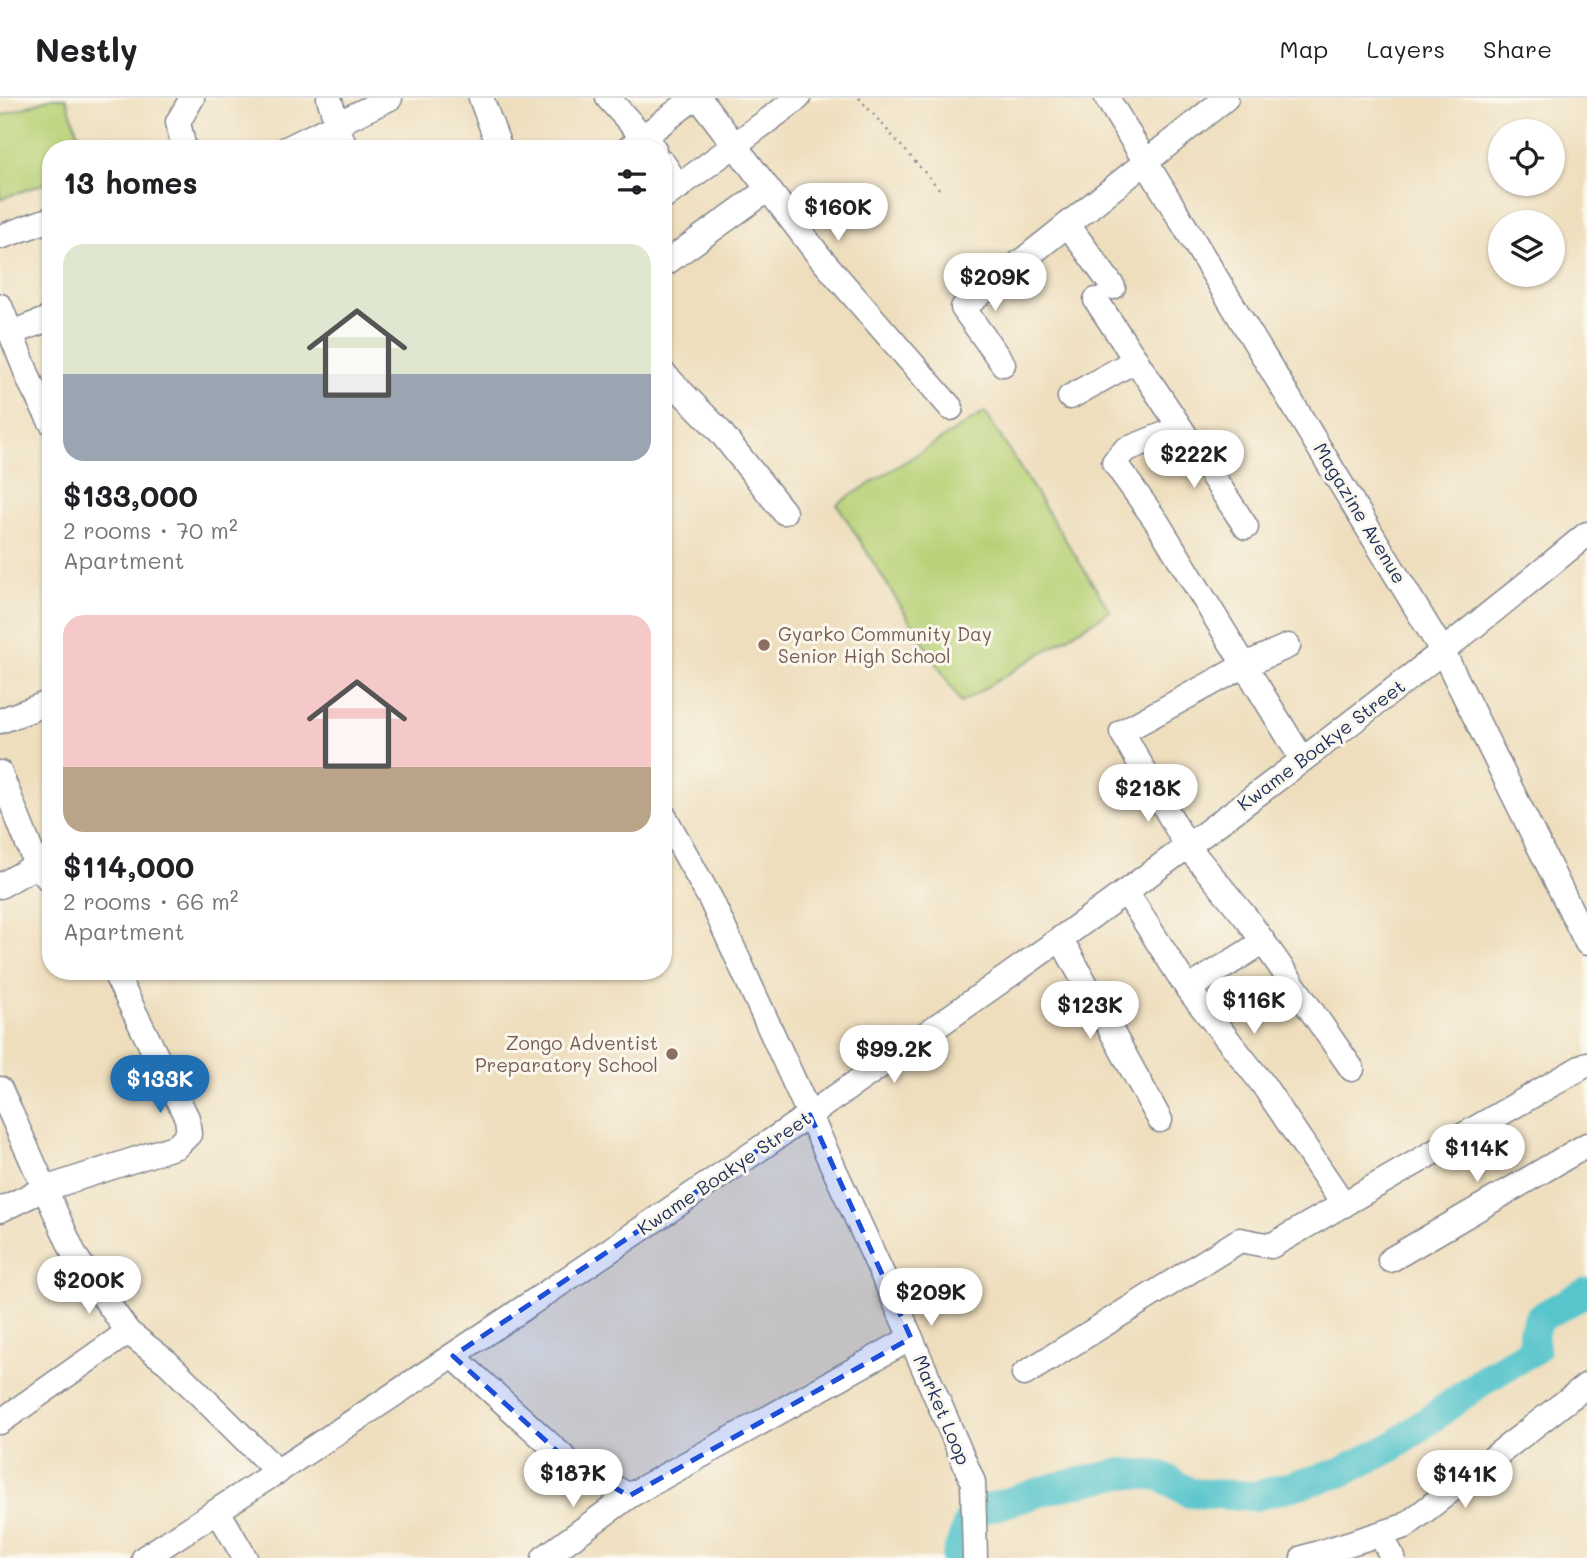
<!DOCTYPE html>
<meta charset="utf-8">
<style>
body{margin:0;font-family:Mali,sans-serif;background:#f2f2f2;color:#202124;height:100vh;display:flex;flex-direction:column;font-size:26px;white-space:nowrap}
*{box-sizing:border-box;margin:0}
p{font-size:23px;color:#757577}
.icon{flex:none;width:38px;height:38px;fill:none;stroke:currentColor;stroke-width:2;stroke-linecap:round;stroke-linejoin:round}
.map{position:relative;flex:1;overflow:hidden}
.drawer{position:absolute;left:42px;top:42px;width:630px;height:840px;display:flex;flex-direction:column;background:#fff;border-radius:28px;box-shadow:0 2px 5px #0004}
.drawer>*{flex:none}
.controls{position:absolute;left:1488px;top:21px;display:grid;gap:14px}
.controls a{display:grid;place-items:center;width:77px;height:77px;border-radius:50%;background:#fff;box-shadow:0 2px 5px #0004;font-size:35px}
.price{position:absolute;translate:-50% -60px;padding:0 16px;border-radius:24px;background:#fff;color:#222;font-size:23px;line-height:46px;filter:drop-shadow(0 2px 4px #0008)}
.price::after{content:'';position:absolute;left:50%;top:42px;width:21px;height:16px;margin-left:-10px;background:inherit;clip-path:polygon(0 0,100% 0,50% 100%)}
.price.selected{background:#1f6fb2;color:#fff}
ul{padding:0;list-style:none}
li{display:grid;align-content:center;gap:14px;height:371px;padding:0 21px}
li span{display:grid;place-items:center;height:217px;border-radius:21px;color:#555}
li>.icon{margin-inline-start:auto}
span .icon{width:126px;height:126px;fill:#fffc;stroke-width:1}
li b{font-size:30px}
h2{display:flex;justify-content:space-between;align-items:center;height:84px;padding:0 21px;font-size:30px}
header{display:flex;align-items:center;gap:42px;box-sizing:border-box;height:98px;padding:0 35px;background:#fff;border-bottom:2px solid #e0e0e0}
header strong{font-size:33px}
nav{display:flex;gap:38px;margin-inline-start:auto;font-size:24px}
.map>svg:first-child{display:block}
.green{fill:#b8d176;stroke:#6a806a;stroke-width:2}
.lines{fill:none;stroke-linecap:round;stroke-linejoin:round}
.river{stroke:#57c5cc;stroke-width:30}
.minor-casing{stroke:#84868e;stroke-width:27}
.path{stroke:#84868e;stroke-width:2.5;stroke-dasharray:2 5;stroke-linecap:butt}
.minor{stroke:#fff;stroke-width:24}
.marked{fill:#1d4ed8;fill-opacity:0.2;stroke:#1d4ed8;stroke-width:5;stroke-dasharray:14 9;stroke-linejoin:round}
.education-dot{fill:#8d6e63;stroke:#fbf7ec;stroke-width:2.5}
.labels{text-anchor:middle;stroke-width:6;stroke-linejoin:round;paint-order:stroke}
.street-label{font-size:19px;fill:#1b2f5e;stroke:#fbf7ec}
.education-label{font-size:19px;fill:#785e54;stroke:#fbf7ec;text-anchor:start}
</style>
<header>
<strong>Nestly</strong>
<nav><a>Map</a><a>Layers</a><a>Share</a></nav>
</header>
<div class="map">
<svg width="1587" height="1460" viewBox="0 0 1587 1460">
<rect width="100%" height="100%" fill="#fbf7ec"/>
<filter id="ink" filterUnits="userSpaceOnUse"><feTurbulence type="fractalNoise" baseFrequency=".0143" numOctaves="2"/><feDisplacementMap in="SourceGraphic" scale="14" xChannelSelector="R" yChannelSelector="G"/><feConvolveMatrix kernelMatrix="1 2 1 2 8 2 1 2 1" color-interpolation-filters="sRGB"/></filter>
<filter id="wash" filterUnits="userSpaceOnUse"><feTurbulence type="fractalNoise" baseFrequency=".00686" numOctaves="4" result="noise"/><feDisplacementMap in="SourceGraphic" scale="28" xChannelSelector="R" yChannelSelector="G"/><feGaussianBlur stdDeviation="1.57" result="paint"/><feColorMatrix in="noise" values="0 0 0 0 0 0 0 0 0 0 0 0 0 0 0 0 0 1.4 0 .05"/><feComposite in="paint" operator="in"/></filter>
<g filter="url(#wash)">
<rect width="100%" height="100%" fill="#eedebd"/>
<g class="green">
<polygon points="51,0 66,0 83,51 51,51 51,83 0,101 0,18"/>
<polygon points="985,314 1110,513 961,605 837,406"/>
</g>
<g class="lines">
<g class="river">
<polyline points="989,1410 1053,1390 1122,1375 1161,1378 1190,1395 1255,1398 1340,1375 1392,1349 1488,1279 1535,1251 1533,1235 1539,1220 1587,1194"/>
<polyline points="956,1460 970,1420"/>
</g>
</g>
</g>
<g filter="url(#ink)">
<g class="lines">
<defs>
<g id="minor">
<polyline points="329,0 345,51"/>
<polyline points="481,0 500,51"/>
<polyline points="608,0 654,51"/>
<polyline points="699,0 819,158 951,310"/>
<polyline points="1107,0 1443,554 1587,845"/>
<polyline points="184,51 178,24 192,0"/>
<polyline points="286,51 390,0"/>
<polyline points="628,51 694,0"/>
<polyline points="663,65 679,89"/>
<polyline points="663,100 798,0"/>
<polyline points="1068,127 1113,189"/>
<polyline points="0,139 51,121"/>
<polyline points="663,167 767,92"/>
<polyline points="1096,202 1246,429"/>
<polyline points="0,208 31,286 51,324"/>
<polyline points="11,235 51,220"/>
<polyline points="1003,266 963,210 1226,0"/>
<polyline points="663,275 718,331 784,414"/>
<polyline points="1070,299 1136,262"/>
<polyline points="1180,330 1125,352 1114,364 1157,424 1302,661"/>
<polyline points="1288,548 1245,567 1122,634 1187,748 1248,822 1352,971"/>
<polyline points="0,623 51,604"/>
<polyline points="0,675 36,766 51,784"/>
<polyline points="663,716 711,802 901,1217 973,1384 975,1460"/>
<polyline points="0,788 51,759"/>
<polyline points="1126,794 1188,891 1262,985 1344,1107"/>
<polyline points="1061,841 1160,1022"/>
<polyline points="1188,891 1263,844"/>
<polyline points="0,991 75,1158 128,1234 168,1265 278,1374"/>
<polyline points="0,1112 44,1091 177,1048 189,1036 187,1020 114,873"/>
<polyline points="1390,1162 1587,1047"/>
<polyline points="453,1258 568,1363 629,1398 911,1240"/>
<polyline points="1024,1276 1240,1142 1271,1148 1587,966"/>
<polyline points="0,1324 128,1234"/>
<polyline points="218,1413 245,1460"/>
<polyline points="1380,1436 1393,1460"/>
<path d="M 144,1460 C 309,1354 472,1245 634,1136 C 961,916 1284,688 1587,436"/>
<polyline points="544,1460 629,1398"/>
<polyline points="1303,1460 1405,1428 1587,1287"/>
</g>
</defs>
<use href="#minor" class="minor-casing"/>
<polyline class="path" points="859,0 942,94"/>
<use href="#minor" class="minor"/>
</g>
</g>
<path class="marked" d="M 810,1017 L 911,1240 L 629,1398 L 568,1363 L 453,1258 Z"/>
<g class="education-dot">
<circle cx="764" cy="547" r="7"/>
<circle cx="672" cy="956" r="7"/>
</g>
<g class="labels">
<g class="street-label">
<text transform="translate(1360 415) rotate(59)" y="7">Magazine Avenue</text>
<text transform="translate(1321 647) rotate(-37)" y="7">Kwame Boakye Street</text>
<text transform="translate(724 1075) rotate(-34)" y="7">Kwame Boakye Street</text>
<text transform="translate(942 1312) rotate(67)" y="7">Market Loop</text>
</g>
<g class="education-label">
<text x="778" y="543">Gyarko Community Day<tspan x="778" dy="22">Senior High School</tspan></text>
<text x="658" y="952" text-anchor="end">Zongo Adventist<tspan x="658" dy="22">Preparatory School</tspan></text>
</g>
</g>
</svg>
<div class="controls">
<a><svg class="icon" aria-label="locate" viewBox="0 0 24 24"><circle cx="12" cy="12" r="6"/><path d="M12 2v4M12 18v4M2 12h4M18 12h4"/></svg></a>
<a><svg class="icon" aria-label="layers" viewBox="0 0 24 24"><path d="M12 4l9 5-9 5-9-5zM3 14l9 5 9-5"/></svg></a>
</div>
<b class="price" style="left:838px;top:145px">$160K</b>
<b class="price" style="left:995px;top:215px">$209K</b>
<b class="price" style="left:1194px;top:392px">$222K</b>
<b class="price" style="left:1148px;top:726px">$218K</b>
<b class="price" style="left:1254px;top:938px">$116K</b>
<b class="price" style="left:1090px;top:943px">$123K</b>
<b class="price" style="left:894px;top:987px">$99.2K</b>
<b class="price selected" style="left:160px;top:1017px">$133K</b>
<b class="price" style="left:1477px;top:1086px">$114K</b>
<b class="price" style="left:89px;top:1218px">$200K</b>
<b class="price" style="left:931px;top:1230px">$209K</b>
<b class="price" style="left:573px;top:1411px">$187K</b>
<b class="price" style="left:1465px;top:1412px">$141K</b>
<section class="drawer">
<h2>13 homes<svg class="icon" aria-label="filters" viewBox="0 0 24 24"><path d="M4 7h16M4 17h16"/><circle cx="9" cy="7" r="2"/><circle cx="15" cy="17" r="2"/></svg></h2>
<ul>
<li><span style="background:linear-gradient(#dfe7d0 60%,#9aa5b1 0)"><svg class="icon" aria-label="home" viewBox="0 0 24 24"><path d="M3 11l9-7 9 7M6 9v11h12V9"/></svg></span><div><b>$133,000</b><p>2 rooms · 70 m²</p><p>Apartment</p></div></li>
<li><span style="background:linear-gradient(#f6c9c9 70%,#b9a48a 0)"><svg class="icon" aria-label="home" viewBox="0 0 24 24"><path d="M3 11l9-7 9 7M6 9v11h12V9"/></svg></span><div><b>$114,000</b><p>2 rooms · 66 m²</p><p>Apartment</p></div></li>
</ul>
</section>
</div>
